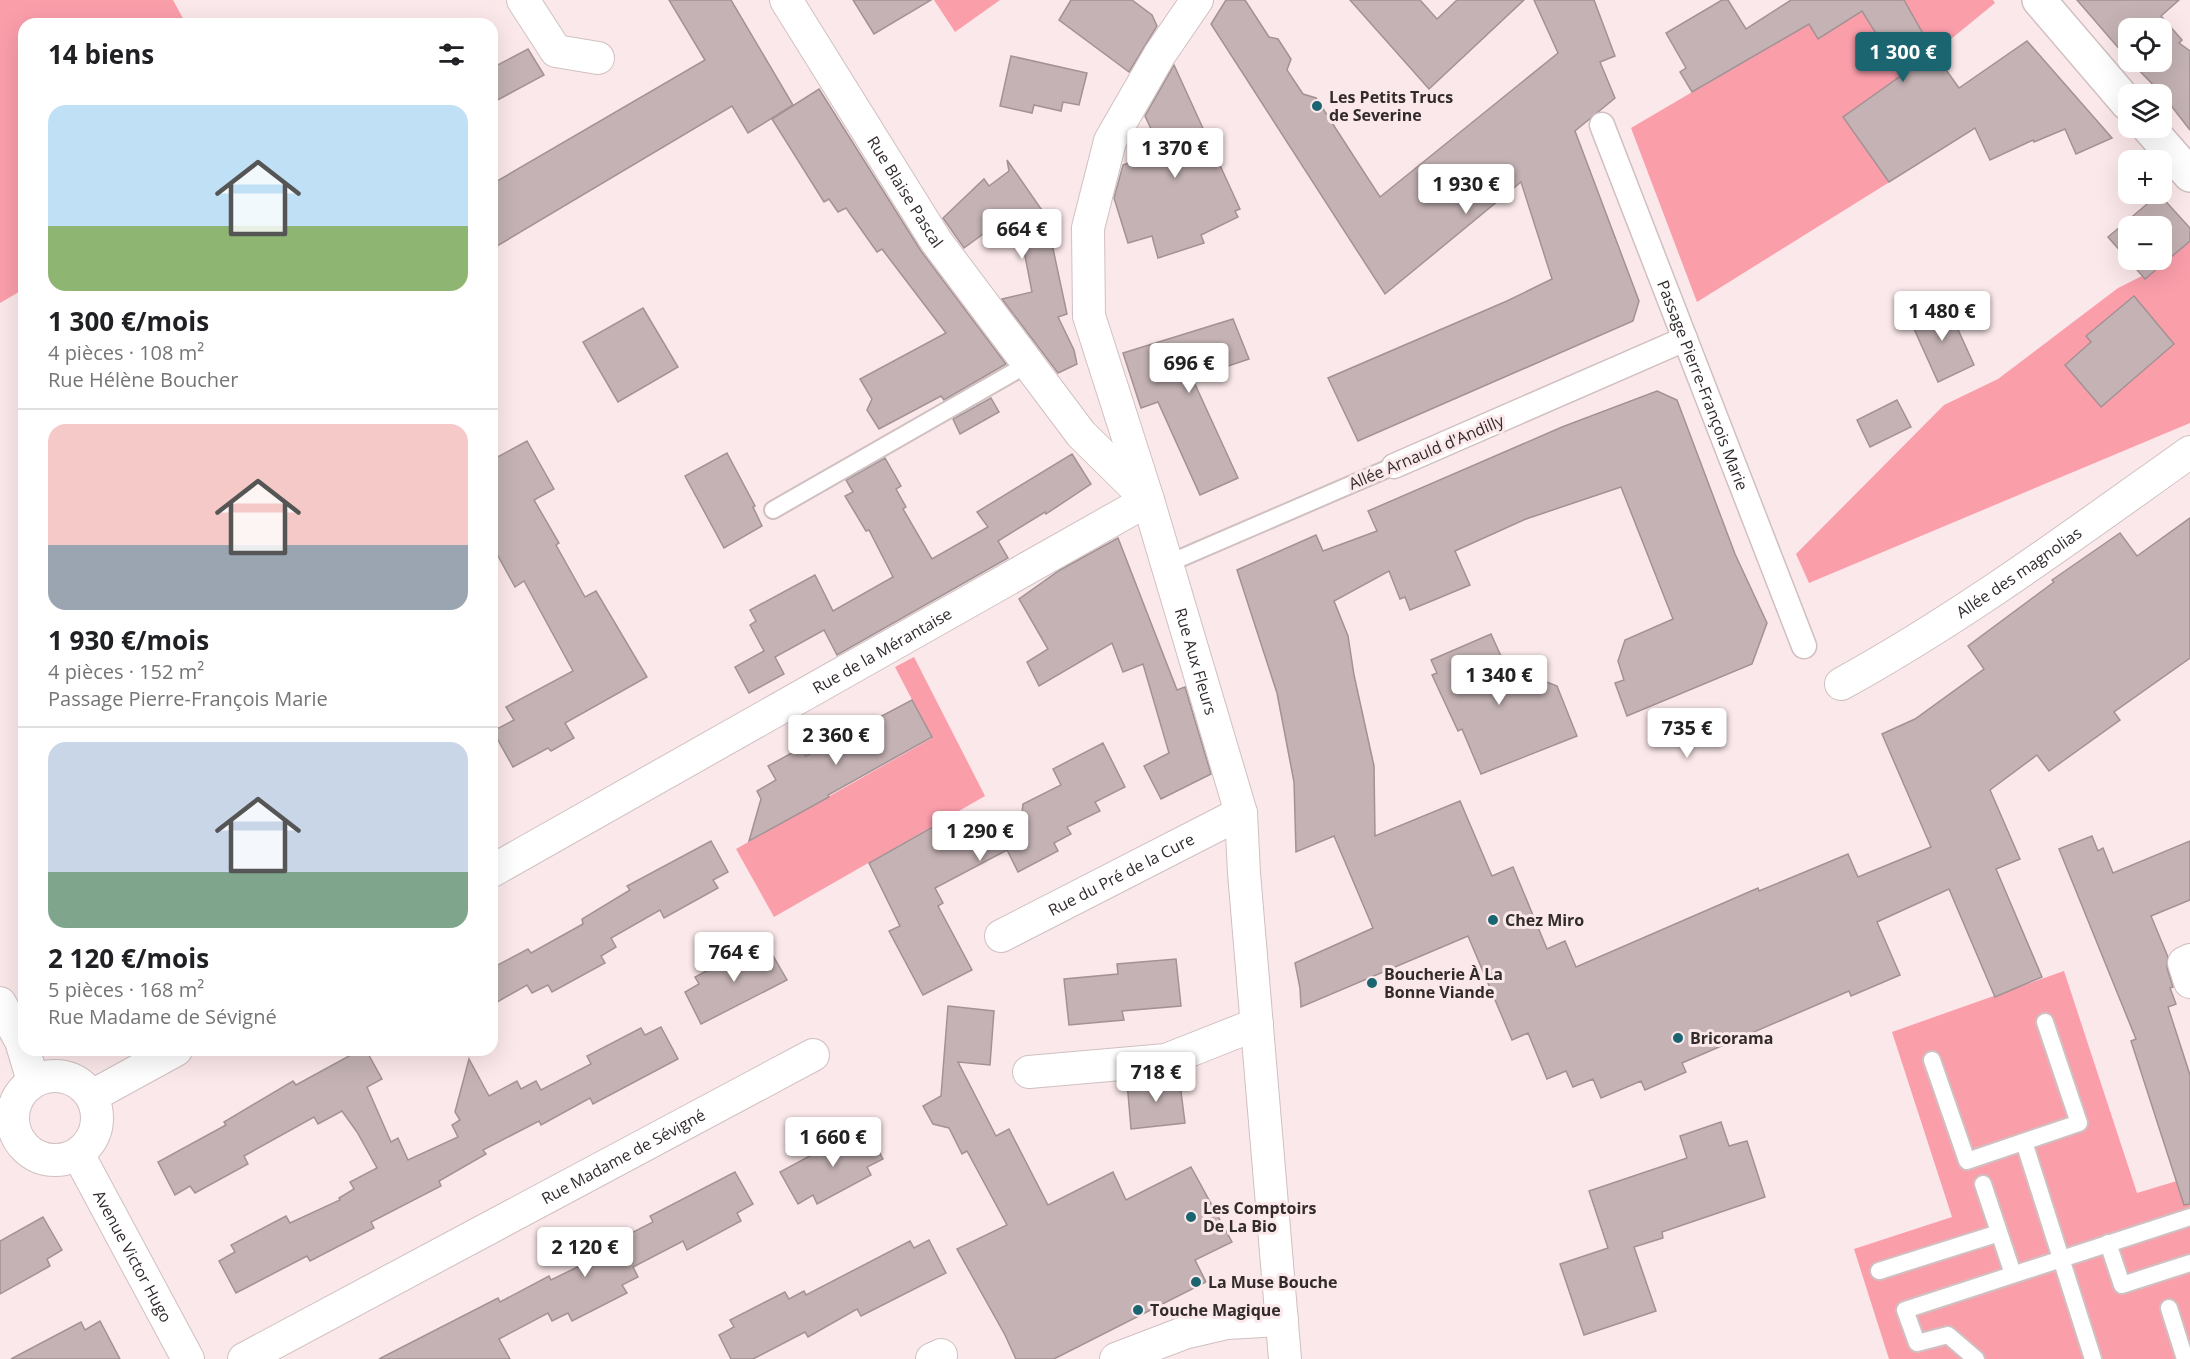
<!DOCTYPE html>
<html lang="fr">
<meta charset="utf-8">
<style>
body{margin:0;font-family:"Open Sans",sans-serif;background:#f2f2f2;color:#202124;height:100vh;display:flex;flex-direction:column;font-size:22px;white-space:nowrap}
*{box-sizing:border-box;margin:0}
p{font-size:20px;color:#757577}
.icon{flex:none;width:33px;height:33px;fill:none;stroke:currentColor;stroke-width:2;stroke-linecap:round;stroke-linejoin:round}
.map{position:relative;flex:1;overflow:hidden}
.details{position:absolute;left:18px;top:18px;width:480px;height:1038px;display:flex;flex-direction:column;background:#fff;border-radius:18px;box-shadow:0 6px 24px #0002}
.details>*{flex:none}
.fabs{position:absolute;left:2118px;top:18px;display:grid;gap:12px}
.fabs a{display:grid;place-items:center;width:54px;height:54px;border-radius:12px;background:#fff;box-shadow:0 6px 24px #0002;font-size:30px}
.price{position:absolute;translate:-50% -51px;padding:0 14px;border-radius:6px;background:#fff;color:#222;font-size:20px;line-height:39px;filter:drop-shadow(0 2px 3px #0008)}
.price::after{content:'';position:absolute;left:50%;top:36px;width:18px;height:14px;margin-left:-9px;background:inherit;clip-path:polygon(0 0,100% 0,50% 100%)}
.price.on{background:#1b6571;color:#fff}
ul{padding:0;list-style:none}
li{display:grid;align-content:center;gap:12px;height:318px;padding:0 30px}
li+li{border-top:2px solid #e0e0e0}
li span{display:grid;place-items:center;height:186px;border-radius:18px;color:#555}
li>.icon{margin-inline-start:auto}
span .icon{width:108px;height:108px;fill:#fffc;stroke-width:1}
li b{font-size:26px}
h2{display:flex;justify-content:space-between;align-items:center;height:72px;padding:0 30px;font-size:26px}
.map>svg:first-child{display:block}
.green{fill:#fa9eaa}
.building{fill:#c4b2b4;stroke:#a39294;stroke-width:1.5;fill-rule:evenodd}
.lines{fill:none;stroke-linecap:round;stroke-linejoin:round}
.service-casing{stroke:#d1c0c1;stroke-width:20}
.pedestrian-casing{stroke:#d1c0c1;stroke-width:27}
.minor-casing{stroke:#d1c0c1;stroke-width:34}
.tertiary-casing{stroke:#d1c0c1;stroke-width:36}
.service{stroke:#fff;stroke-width:16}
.pedestrian{stroke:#fff;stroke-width:24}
.minor{stroke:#fff;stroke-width:32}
.tertiary{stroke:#fff;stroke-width:33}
.poi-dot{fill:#1b6571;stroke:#fbe8ea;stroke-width:2}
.labels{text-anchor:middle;stroke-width:6;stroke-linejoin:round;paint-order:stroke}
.poi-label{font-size:16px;font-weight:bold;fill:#322b2c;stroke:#fbe8ea;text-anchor:start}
.street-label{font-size:16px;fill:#322b2c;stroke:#fbe8ea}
</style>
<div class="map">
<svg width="2190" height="1359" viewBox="0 0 2190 1359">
<rect width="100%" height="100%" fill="#fbe8ea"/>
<g class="green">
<polygon points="0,0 173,0 186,24 24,24 24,289 0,303"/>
<polygon points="934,0 1000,0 955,32"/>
<polygon points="1849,0 1993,0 1995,3 1934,53 1902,75 1949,145 1697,302 1631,128"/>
<polygon points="2190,241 2190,423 1809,583 1796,554 1944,405 1998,379 2118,288 2160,267"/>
<polygon points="914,657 985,796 774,917 736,849 932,738 895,667"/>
<polygon points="2064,971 2137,1193 2190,1177 2190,1359 1889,1359 1854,1249 1952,1217 1892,1032"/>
</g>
<g class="building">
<polygon points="669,0 731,0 793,105 748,133 732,106 492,249 492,184 705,60"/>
<polygon points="853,0 931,0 874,34"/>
<polygon points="1071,0 1132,0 1152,15 1157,26 1129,72 1059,20"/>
<polygon points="1226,0 1245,0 1269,37 1278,39 1291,59 1287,70 1303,94 1316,98 1380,197 1558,53 1534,0 1594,0 1615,56 1600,62 1615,98 1575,131 1639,301 1633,321 1358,441 1328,378 1507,301 1552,279 1521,182 1385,294 1211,24"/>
<polygon points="1350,0 1420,0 1437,19 1457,0 1524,0 1429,89"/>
<polygon points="1722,0 1728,0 1746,29 1791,0 1904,0 1934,53 1959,88 2027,41 2112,138 2076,154 2065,129 2034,142 2033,140 1990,160 1975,128 1889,182 1843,117 1902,75 1862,11 1818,39 1809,24 1692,92 1680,72 1686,68 1666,33"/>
<polygon points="2077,0 2179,0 2161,16 2182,40 2179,43 2190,51 2190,130 2162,94 2131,62 2162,62 2162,28 2128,28 2128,59"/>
<polygon points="528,49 544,75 492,103 492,68"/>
<polygon points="1011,56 1087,73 1079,105 1063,102 1061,111 1034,105 1032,113 1000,106"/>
<polygon points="1174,65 1240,209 1235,211 1238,217 1201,235 1204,243 1158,258 1152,236 1128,243 1114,198 1123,165 1161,150 1145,116"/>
<polygon points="819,89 921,251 1006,364 944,400 941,396 879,429 867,410 872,399 860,379 946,333 882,249 877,252 846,208 838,212 829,199 824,202 772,119"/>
<polygon points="1007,160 1046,216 1067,314 1058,317 1074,350 1077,364 1058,373 1002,299 1032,292 1016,210 964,248 943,218 984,179 989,186 1009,171"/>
<path d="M 2159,194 L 2190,228 L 2190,241 L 2145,279 L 2108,237 ZM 2128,226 L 2162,226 L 2162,260 L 2128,260 Z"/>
<polygon points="2134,296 2174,344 2101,407 2065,365 2091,342 2086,336"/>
<polygon points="1946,303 1974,365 1938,382 1910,320"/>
<polygon points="643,308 678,367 618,402 583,342"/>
<polygon points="1233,319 1249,359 1222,368 1223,373 1194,382 1238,478 1200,495 1158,402 1141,408 1123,353"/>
<polygon points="1657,391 1677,400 1735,554 1767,623 1752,664 1627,716 1615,683 1624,680 1618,661 1625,640 1673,619 1621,487 1526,519 1455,551 1470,585 1410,610 1405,597 1400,599 1389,571 1334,601 1348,636 1354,675 1374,766 1375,836 1460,801 1492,876 1513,867 1547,949 1565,941 1576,967 1758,888 1759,891 1848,854 1858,877 1931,847 1882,734 1915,719 1984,669 1968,646 2054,582 2052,580 2120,533 2137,556 2190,518 2190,658 2114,712 2120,720 2049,771 2037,755 1990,790 2020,859 1996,869 2042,977 1995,997 1949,889 1877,922 1900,975 1851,996 1849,991 1682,1063 1686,1072 1645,1090 1641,1081 1601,1098 1593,1079 1573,1087 1566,1071 1547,1079 1528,1033 1512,1040 1468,936 1301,1007 1300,988 1295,963 1373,928 1334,836 1296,852 1294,782 1277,693 1237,570 1316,535 1323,551 1377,531 1368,511 1562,427"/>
<polygon points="991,398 999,412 960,434 953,419"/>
<polygon points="1897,400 1911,427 1870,447 1857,420"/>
<polygon points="527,441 554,489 534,500 559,543 556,545 585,597 596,591 647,677 565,723 574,738 551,751 548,748 513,767 493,731 514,720 506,707 573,671 524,581 515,587 492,545 492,460"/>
<polygon points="727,453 755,506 753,507 762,526 724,548 685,476"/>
<polygon points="1072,454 1091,484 1046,514 1045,512 998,541 1008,558 837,655 824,630 775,657 784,674 749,693 735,667 764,651 750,625 756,621 750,610 815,575 833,611 893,577 869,530 866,531 845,496 853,492 846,480 885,458 901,486 896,489 906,507 903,509 932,559 988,527 977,512"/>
<polygon points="1118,538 1177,690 1185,687 1211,774 1161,799 1144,766 1169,753 1143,664 1123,672 1112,643 1039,686 1027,662 1048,649 1019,599 1060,570"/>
<polygon points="1491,634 1515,687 1537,678 1557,686 1577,736 1481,774 1462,729 1458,731 1432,675 1437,673 1431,660"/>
<polygon points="912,700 932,737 828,795 829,797 749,841 761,799 757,791 776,780 768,766 801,748 806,756"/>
<polygon points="1103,743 1125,787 1095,802 1100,811 1067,827 1071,834 1054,843 1058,851 1018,872 1007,850 935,888 943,903 938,906 972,970 923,995 889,931 900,926 869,863 952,816 964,840 1022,812 1023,804 1061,785 1053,769"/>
<polygon points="2092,836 2098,851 2103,848 2113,873 2190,841 2190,900 2151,916 2168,957 2167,968 2173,987 2170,988 2176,1004 2168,1007 2190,1075 2190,1204 2184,1205 2131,1041 2136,1039 2059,849"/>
<polygon points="711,841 728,872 713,880 718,888 664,918 660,910 611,938 616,947 601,956 605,963 552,992 548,985 532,993 527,985 492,1005 492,968 528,949 531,953 583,924 582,919 630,890 627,886"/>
<polygon points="768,947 787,980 701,1024 685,992 699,984 695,977 750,948 754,956"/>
<polygon points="1176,959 1181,1006 1122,1011 1124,1020 1069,1025 1064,979 1118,974 1117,964"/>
<polygon points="948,1006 994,1011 990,1065 958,1062 996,1136 1009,1129 1048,1205 1113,1172 1126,1200 1191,1167 1232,1242 1195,1260 1206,1282 1054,1359 1016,1359 1005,1335 957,1249 1007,1225 967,1151 962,1154 949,1128 933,1124 923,1106 941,1096"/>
<polygon points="661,1027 678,1059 593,1104 590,1098 541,1125 539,1121 510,1136 483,1150 486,1154 439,1181 441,1186 371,1222 374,1228 310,1261 307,1256 236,1293 219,1261 235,1252 231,1245 286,1216 290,1223 340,1200 339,1198 354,1189 350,1182 377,1168 357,1132 342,1111 318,1124 314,1117 244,1156 248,1164 195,1193 190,1186 175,1195 158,1162 226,1125 224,1122 293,1081 296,1085 360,1050 366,1050 382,1079 367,1087 391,1142 398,1138 408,1160 458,1137 452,1125 460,1120 455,1112 469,1059 489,1096 517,1081 521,1089 536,1081 541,1090 591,1064 587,1056 641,1028 645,1035"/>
<polygon points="1179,1076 1185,1123 1131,1129 1127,1082"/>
<polygon points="1721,1122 1729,1146 1747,1141 1765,1197 1662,1232 1663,1238 1634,1247 1656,1311 1584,1335 1560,1264 1608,1248 1589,1191 1687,1158 1680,1136"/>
<polygon points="865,1126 883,1159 867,1167 871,1175 817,1204 813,1195 798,1204 780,1172"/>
<polygon points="735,1172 753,1204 737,1213 741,1221 687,1250 683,1241 633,1267 638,1277 622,1285 627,1293 572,1321 568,1313 552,1321 548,1313 499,1339 510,1359 379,1359 498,1298 500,1302 549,1276 551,1280 606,1253 604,1247 653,1222 650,1216"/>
<polygon points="43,1217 62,1250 47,1259 50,1266 0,1294 0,1241"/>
<polygon points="929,1240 946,1273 861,1316 857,1309 808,1337 805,1332 753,1359 731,1359 719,1335 734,1327 730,1320 785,1292 789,1299 804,1291 806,1295 910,1241 914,1248"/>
<polygon points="100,1321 120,1359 11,1359 81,1322 85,1330"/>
</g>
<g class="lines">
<defs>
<g id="service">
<polyline points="773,510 1028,364"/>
<polyline points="1167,564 1394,466"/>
<polyline points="1932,1060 1967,1161 2079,1123 2045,1022"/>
<polyline points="2024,1142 2093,1359"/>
<polyline points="1983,1184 2013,1274"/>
<polyline points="2108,1243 2122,1285 2190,1263"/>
<polyline points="1879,1271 1999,1233"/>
<polyline points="2169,1308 2185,1359"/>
<polyline points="1976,1359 1948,1335 1917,1343 1905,1310 2190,1217"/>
</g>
<g id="pedestrian">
<path id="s1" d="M 1602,125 L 1804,646"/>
<polyline points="1394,466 1685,339"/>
</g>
<g id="minor">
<polyline points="523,0 556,51 598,58"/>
<path id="s2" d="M 786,0 L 936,241 L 1081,434 L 1145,497"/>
<path id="s3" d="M 1197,0 L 1160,54 L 1110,141 L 1088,228 L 1089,316 L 1148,500 L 1241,813 L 1244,873 L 1285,1359"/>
<path id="s4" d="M 1841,684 C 1963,617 2076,533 2190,452"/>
<path id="s5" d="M 492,871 L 1148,500"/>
<path id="s6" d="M 1001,936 L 1241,813"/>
<polyline points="2190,960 2184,963 2190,982"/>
<polyline points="0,1003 21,1041 33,1081"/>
<polyline points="1029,1072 1166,1060 1257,1024"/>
<circle cx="55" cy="1118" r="42"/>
<polyline points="92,1096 176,1050"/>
<path id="s7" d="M 78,1154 L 188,1359"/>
<path id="s8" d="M 244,1359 L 813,1055"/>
<polyline points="932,1359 941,1355"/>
<polyline points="1116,1359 1184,1333 1227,1323 1282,1320"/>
</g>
<g id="tertiary">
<polyline points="2039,0 2128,104"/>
<polyline points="2149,128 2190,175"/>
</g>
</defs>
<use href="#service" class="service-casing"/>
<use href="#pedestrian" class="pedestrian-casing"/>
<use href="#minor" class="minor-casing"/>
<use href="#tertiary" class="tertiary-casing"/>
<use href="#service" class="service"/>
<use href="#pedestrian" class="pedestrian"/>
<use href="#minor" class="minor"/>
<use href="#tertiary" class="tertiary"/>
</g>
<g class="poi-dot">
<circle cx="1317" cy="106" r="6"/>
<circle cx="1493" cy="920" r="6"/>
<circle cx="1372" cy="983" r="6"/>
<circle cx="1678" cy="1038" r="6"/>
<circle cx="1191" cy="1217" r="6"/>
<circle cx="1196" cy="1282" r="6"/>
<circle cx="1138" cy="1310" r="6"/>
</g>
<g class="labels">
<g class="poi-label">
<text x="1329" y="103">Les Petits Trucs<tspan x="1329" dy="18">de Severine</tspan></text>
<text x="1505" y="926">Chez Miro</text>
<text x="1384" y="980">Boucherie À La<tspan x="1384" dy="18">Bonne Viande</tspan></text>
<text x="1690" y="1044">Bricorama</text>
<text x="1203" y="1214">Les Comptoirs<tspan x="1203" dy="18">De La Bio</tspan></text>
<text x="1208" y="1288">La Muse Bouche</text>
<text x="1150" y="1316">Touche Magique</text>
</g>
<g class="street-label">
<text dy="6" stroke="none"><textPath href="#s2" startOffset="226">Rue Blaise Pascal</textPath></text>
<text dy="6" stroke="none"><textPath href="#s1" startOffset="279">Passage Pierre-François Marie</textPath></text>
<text transform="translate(1426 452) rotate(-23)" y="6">Allée Arnauld d'Andilly</text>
<text dy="6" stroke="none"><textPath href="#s4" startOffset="210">Allée des magnolias</textPath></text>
<text dy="6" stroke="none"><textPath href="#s5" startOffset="448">Rue de la Mérantaise</textPath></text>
<text dy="6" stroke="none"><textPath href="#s3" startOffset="705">Rue Aux Fleurs</textPath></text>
<text dy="6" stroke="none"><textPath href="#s6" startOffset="135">Rue du Pré de la Cure</textPath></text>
<text dy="6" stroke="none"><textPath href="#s8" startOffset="430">Rue Madame de Sévigné</textPath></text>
<text dy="6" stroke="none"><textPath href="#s7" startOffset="116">Avenue Victor Hugo</textPath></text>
</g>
</g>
</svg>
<div class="fabs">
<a><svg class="icon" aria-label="locate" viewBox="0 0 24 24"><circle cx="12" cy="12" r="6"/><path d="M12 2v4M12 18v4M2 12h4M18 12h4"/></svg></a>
<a><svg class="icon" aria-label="layers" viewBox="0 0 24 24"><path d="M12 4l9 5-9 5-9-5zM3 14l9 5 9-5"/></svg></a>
<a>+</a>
<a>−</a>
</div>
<b class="price on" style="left:1903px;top:83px">1 300 €</b>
<b class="price" style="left:1175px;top:179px">1 370 €</b>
<b class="price" style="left:1466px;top:215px">1 930 €</b>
<b class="price" style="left:1022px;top:260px">664 €</b>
<b class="price" style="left:1942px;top:342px">1 480 €</b>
<b class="price" style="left:1189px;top:394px">696 €</b>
<b class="price" style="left:1499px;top:706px">1 340 €</b>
<b class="price" style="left:1687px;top:759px">735 €</b>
<b class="price" style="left:836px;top:766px">2 360 €</b>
<b class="price" style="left:980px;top:862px">1 290 €</b>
<b class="price" style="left:734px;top:983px">764 €</b>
<b class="price" style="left:1156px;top:1103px">718 €</b>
<b class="price" style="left:833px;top:1168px">1 660 €</b>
<b class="price" style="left:585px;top:1278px">2 120 €</b>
<section class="details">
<h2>14 biens<svg class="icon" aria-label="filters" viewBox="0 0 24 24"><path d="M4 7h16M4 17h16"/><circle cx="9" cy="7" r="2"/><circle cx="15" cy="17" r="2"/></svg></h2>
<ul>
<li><span style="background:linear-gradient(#bfe0f5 65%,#8fb573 0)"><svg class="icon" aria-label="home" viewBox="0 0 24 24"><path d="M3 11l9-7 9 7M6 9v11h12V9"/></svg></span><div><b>1 300 €/mois</b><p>4 pièces · 108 m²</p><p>Rue Hélène Boucher</p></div></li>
<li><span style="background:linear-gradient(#f6c9c9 65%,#9aa5b1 0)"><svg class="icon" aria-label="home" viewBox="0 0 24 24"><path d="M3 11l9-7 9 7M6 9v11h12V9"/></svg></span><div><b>1 930 €/mois</b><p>4 pièces · 152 m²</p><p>Passage Pierre-François Marie</p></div></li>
<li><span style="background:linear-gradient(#c9d6e8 70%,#7fa58c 0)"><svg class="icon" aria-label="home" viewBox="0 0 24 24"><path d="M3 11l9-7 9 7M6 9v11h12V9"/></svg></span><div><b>2 120 €/mois</b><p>5 pièces · 168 m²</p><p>Rue Madame de Sévigné</p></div></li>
</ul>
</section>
</div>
